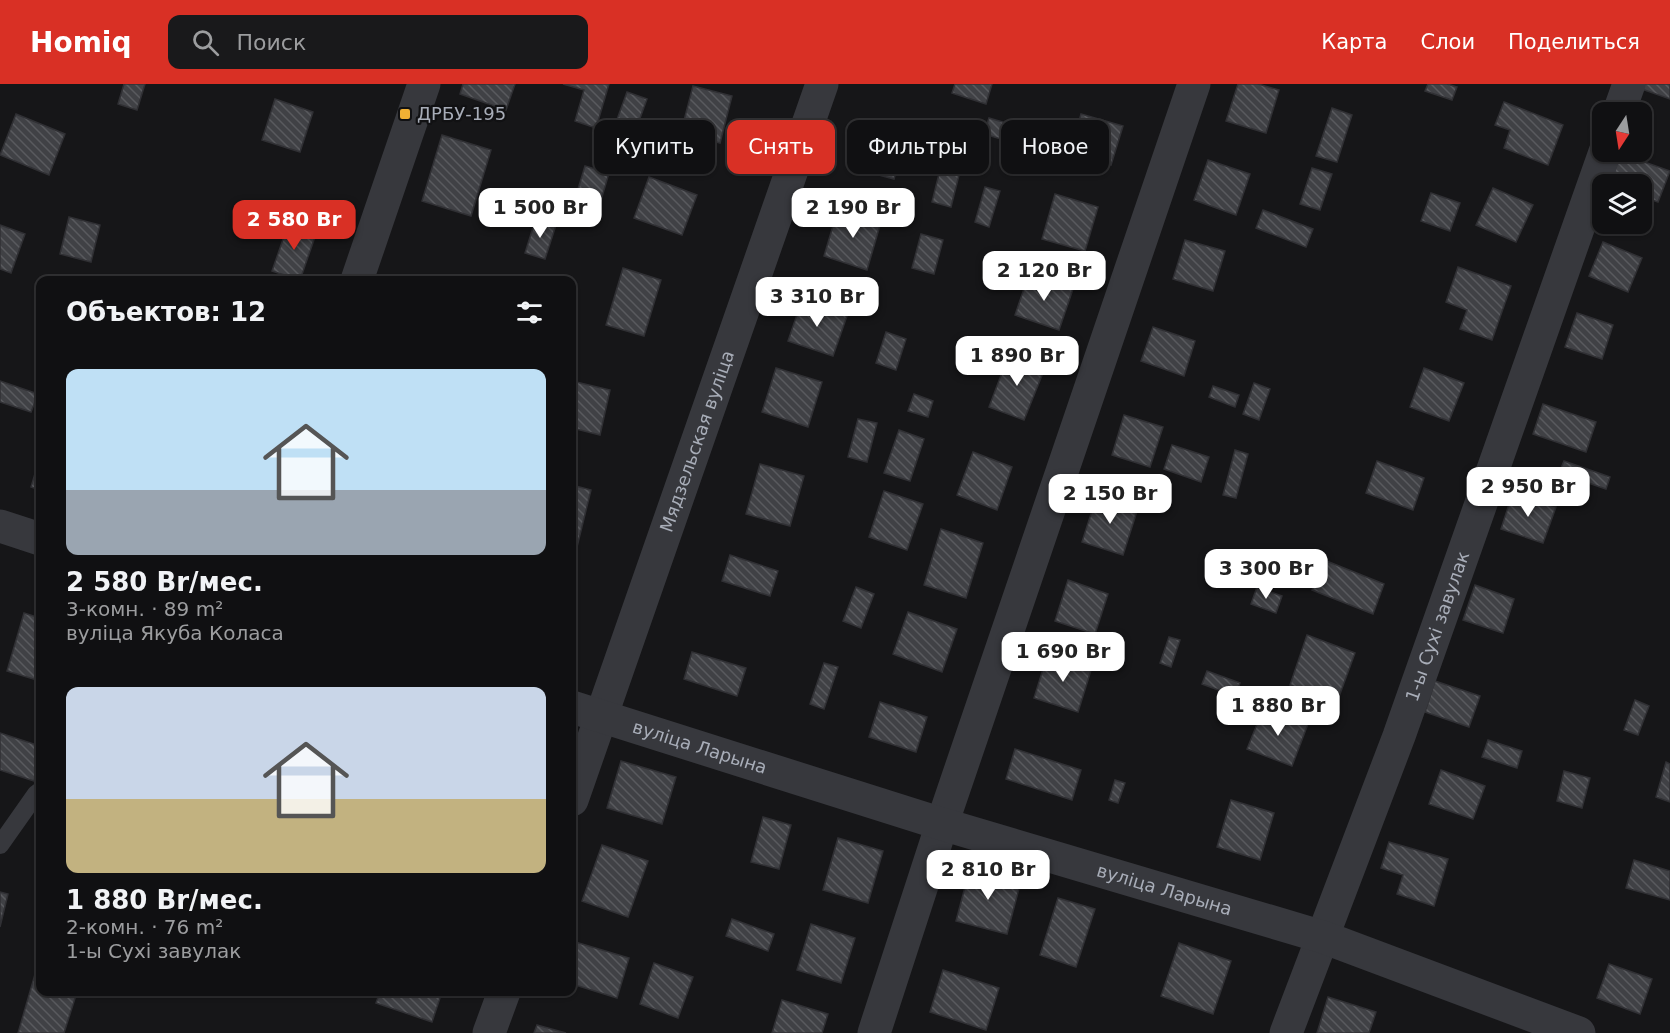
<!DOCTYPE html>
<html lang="ru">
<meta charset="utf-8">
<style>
body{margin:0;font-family:"DejaVu Sans",sans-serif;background:#19191b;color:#f1f3f6;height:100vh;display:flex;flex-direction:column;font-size:22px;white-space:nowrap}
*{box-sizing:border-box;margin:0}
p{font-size:20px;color:#9c9d9f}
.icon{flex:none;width:33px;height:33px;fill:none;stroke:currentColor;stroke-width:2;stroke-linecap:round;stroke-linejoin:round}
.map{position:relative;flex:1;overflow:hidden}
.drawer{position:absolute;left:36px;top:192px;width:540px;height:720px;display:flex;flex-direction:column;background:#101012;border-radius:12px;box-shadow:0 2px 4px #0004,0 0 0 2px #303032}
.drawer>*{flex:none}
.top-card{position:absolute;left:594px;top:36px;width:570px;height:54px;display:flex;gap:12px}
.needle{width:39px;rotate:192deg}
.buttons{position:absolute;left:1592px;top:18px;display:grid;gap:12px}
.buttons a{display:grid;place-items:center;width:60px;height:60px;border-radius:12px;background:#101012;box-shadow:0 2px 4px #0004,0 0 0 2px #303032;font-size:30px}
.price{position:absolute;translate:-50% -51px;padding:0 14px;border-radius:12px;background:#fff;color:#222;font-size:20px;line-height:39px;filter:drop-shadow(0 2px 3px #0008)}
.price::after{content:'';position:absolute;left:50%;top:36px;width:18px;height:14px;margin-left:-9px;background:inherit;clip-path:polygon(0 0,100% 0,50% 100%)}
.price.active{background:#d93025;color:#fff}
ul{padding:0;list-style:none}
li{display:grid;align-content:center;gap:12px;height:318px;padding:0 30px}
li span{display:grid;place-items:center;height:186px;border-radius:12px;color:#555}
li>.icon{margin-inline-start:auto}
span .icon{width:108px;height:108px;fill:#fffc;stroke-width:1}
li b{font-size:26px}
h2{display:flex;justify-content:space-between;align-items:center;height:72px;padding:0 30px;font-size:26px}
.pill{padding:0 21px;border-radius:12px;background:#101012;box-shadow:0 2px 4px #0004,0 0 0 2px #303032;font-size:21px;line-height:54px}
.pill.active{background:#d93025;color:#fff}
header{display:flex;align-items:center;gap:36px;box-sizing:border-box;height:84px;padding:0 30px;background:#d93025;color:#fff}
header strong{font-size:28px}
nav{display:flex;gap:33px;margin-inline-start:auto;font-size:21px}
.search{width:420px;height:54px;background:#19191b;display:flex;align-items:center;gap:15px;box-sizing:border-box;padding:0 21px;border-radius:12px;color:#9c9d9f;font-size:22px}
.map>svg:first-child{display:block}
.building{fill:url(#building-back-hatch);stroke:#303034;stroke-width:1.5}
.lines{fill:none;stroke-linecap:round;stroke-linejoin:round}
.service{stroke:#37383d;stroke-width:18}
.minor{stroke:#37383d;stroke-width:33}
.tertiary{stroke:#37383d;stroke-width:33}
.poi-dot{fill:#f2b134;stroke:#111113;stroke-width:2}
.labels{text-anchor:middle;stroke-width:4.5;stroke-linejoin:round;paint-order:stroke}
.poi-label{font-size:18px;fill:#a8adb8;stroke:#111113;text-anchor:start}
.street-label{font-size:18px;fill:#a8adb8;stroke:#111113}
</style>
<header>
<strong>Homiq</strong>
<div class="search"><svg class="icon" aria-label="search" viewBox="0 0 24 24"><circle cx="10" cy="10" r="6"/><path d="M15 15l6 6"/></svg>Поиск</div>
<nav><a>Карта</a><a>Слои</a><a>Поделиться</a></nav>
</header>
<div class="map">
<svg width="1670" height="949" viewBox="0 0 1670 949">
<defs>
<pattern id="building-back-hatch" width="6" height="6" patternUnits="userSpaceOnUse" patternTransform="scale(1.5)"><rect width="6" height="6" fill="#404145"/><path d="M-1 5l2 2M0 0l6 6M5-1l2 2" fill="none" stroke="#595a5e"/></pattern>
</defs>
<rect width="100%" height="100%" fill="#161618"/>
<g class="building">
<polygon points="124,0 145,0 137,26 118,20"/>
<polygon points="463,0 515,0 506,26 460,10"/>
<polygon points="563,0 609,0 596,44 575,37 584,6"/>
<polygon points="955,0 992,0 986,20 952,9"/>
<polygon points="1238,0 1258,0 1279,6 1266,49 1226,37"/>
<polygon points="1428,0 1447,0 1457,3 1452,16 1425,7"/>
<polygon points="1641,0 1670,0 1670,15 1639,4"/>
<polygon points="693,2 732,12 720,59 681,48"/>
<polygon points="627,8 647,15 635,48 615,41"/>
<polygon points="275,15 313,28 300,68 262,56"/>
<polygon points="1504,18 1563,41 1548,81 1504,64 1510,46 1495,41"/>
<polygon points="1332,24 1352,31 1337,78 1316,72"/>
<polygon points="16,30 65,50 49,91 0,71"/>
<polygon points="1081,30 1123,42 1111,81 1070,70"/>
<polygon points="989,34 1023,44 1018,60 984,50"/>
<polygon points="866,47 904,57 894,95 856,85"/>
<polygon points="442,51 491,66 471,132 422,117"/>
<polygon points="946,62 965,67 951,123 932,118"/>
<polygon points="1616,68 1670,87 1658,118 1641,112 1641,100 1610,100"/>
<polygon points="1208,76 1250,90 1236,131 1194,116"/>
<polygon points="585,82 609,89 599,123 575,115"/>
<polygon points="1312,84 1332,90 1320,126 1300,120"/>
<polygon points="649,93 697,111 682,151 634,134"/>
<polygon points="985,103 1000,107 989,143 975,138"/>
<polygon points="1493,104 1533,121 1516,158 1476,141"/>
<polygon points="1431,109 1460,119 1450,147 1421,137"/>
<polygon points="1055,110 1098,123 1085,167 1042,155"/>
<polygon points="838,125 881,138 867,186 824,172"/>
<polygon points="1263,126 1313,145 1306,163 1256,144"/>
<polygon points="69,133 100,141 91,178 60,170"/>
<polygon points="536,134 556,141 545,175 525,169"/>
<polygon points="289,138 317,147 300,196 272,187"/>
<polygon points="0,141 25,150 11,189 0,185"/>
<polygon points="921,150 943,156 934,190 912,184"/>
<polygon points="1185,156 1225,167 1213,207 1173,195"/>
<polygon points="1603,158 1642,174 1628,208 1589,192"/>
<polygon points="1458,183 1511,202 1492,256 1460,245 1467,226 1446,218"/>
<polygon points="623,184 661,196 644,252 606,241"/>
<polygon points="1029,190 1073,205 1059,246 1015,231"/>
<polygon points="802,216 847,232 833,272 788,257"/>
<polygon points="1577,229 1613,241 1602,275 1565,263"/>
<polygon points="1153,243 1195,257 1184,292 1141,277"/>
<polygon points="886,248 906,255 896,286 876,279"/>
<polygon points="1009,270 1045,284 1024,336 989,323"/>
<polygon points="776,284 822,298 808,343 762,328"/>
<polygon points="1424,284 1464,299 1449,337 1410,323"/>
<polygon points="0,297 38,310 31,328 0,318"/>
<polygon points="572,297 610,306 600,351 572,344"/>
<polygon points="1254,299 1270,305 1259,336 1243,330"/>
<polygon points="1213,302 1239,311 1235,323 1209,313"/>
<polygon points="914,310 933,317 928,333 908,327"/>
<polygon points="1543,320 1596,338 1586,368 1533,350"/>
<polygon points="1124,331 1163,343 1150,383 1112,371"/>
<polygon points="858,335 877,339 867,378 848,373"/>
<polygon points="899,346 924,355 910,397 884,389"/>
<polygon points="1172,361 1209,373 1201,398 1164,385"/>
<polygon points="1235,366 1248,370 1236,414 1223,411"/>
<polygon points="973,368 1012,383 997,426 957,411"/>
<polygon points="40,373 40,406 31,403"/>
<polygon points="1377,377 1424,394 1413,426 1366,409"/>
<polygon points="1564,377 1610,393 1606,405 1559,389"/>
<polygon points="760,380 804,392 790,442 746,430"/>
<polygon points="572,401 591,406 576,467 572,466"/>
<polygon points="884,407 923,420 907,466 869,453"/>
<polygon points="1513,408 1556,423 1543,459 1501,445"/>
<polygon points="1097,411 1138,424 1123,471 1082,458"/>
<polygon points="941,445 983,459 966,514 924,501"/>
<polygon points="730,471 778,487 770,512 722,497"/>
<polygon points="1324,476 1384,500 1373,530 1312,506"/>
<polygon points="1068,496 1108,510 1095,550 1055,537"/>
<polygon points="1475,501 1514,515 1503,549 1463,536"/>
<polygon points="856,503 874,510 861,544 843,537"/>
<polygon points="1257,503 1282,512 1276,529 1251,520"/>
<polygon points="908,528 957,545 942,588 893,570"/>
<polygon points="24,529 40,534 40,597 7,587"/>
<polygon points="1307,551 1355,569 1337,618 1290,601"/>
<polygon points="1169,553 1180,556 1171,583 1160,579"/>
<polygon points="692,568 746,584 737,612 684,595"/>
<polygon points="1048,569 1092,583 1078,628 1034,614"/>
<polygon points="824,579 838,583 824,625 810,620"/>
<polygon points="1207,587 1240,599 1235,612 1202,600"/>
<polygon points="1435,597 1480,612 1469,643 1425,628"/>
<polygon points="1635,616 1649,622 1638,651 1624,646"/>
<polygon points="880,618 927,633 916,668 869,653"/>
<polygon points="1264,623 1308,640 1292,682 1247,665"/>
<polygon points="0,649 40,662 40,676 34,697 0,686"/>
<polygon points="1488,656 1522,667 1517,684 1482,673"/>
<polygon points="1015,665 1081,686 1072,716 1006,695"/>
<polygon points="621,677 676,693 662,740 607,724"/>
<polygon points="1666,678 1670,680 1670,718 1656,713"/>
<polygon points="1441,686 1485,702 1473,735 1429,720"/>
<polygon points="1564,687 1590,694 1582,724 1557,717"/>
<polygon points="1115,696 1125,699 1118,719 1109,716"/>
<polygon points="1231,716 1274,729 1260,776 1217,763"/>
<polygon points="763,733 791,741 779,785 751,778"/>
<polygon points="838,754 883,767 868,819 823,806"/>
<polygon points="1389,758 1448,775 1434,822 1397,810 1403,791 1381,784"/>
<polygon points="602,761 648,777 628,833 582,817"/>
<polygon points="1634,776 1670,787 1670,816 1626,804"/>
<polygon points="970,784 1021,797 1007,850 956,837"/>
<polygon points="0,808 8,810 0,843"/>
<polygon points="1058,814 1095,825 1076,883 1040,871"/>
<polygon points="732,835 774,850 768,867 726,852"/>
<polygon points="811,840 855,854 841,899 797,886"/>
<polygon points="572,857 629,874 617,914 572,900"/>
<polygon points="1179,859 1231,877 1213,930 1161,912"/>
<polygon points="40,873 40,908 77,908 64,949 18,949"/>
<polygon points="654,879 693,893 678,934 640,920"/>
<polygon points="1609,880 1652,895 1640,930 1597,914"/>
<polygon points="943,886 999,904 986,946 930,928"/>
<polygon points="380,908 442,908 432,938 376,919"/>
<polygon points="1328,913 1376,928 1369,949 1317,949"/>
<polygon points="782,916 828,930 822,949 772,949"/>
<polygon points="537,941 566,949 534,949"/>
</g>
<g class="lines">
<polyline class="service" points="0,761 36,710 40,707"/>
<g class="minor">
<polyline points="1619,28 1629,0"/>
<polyline points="0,442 40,455"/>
<path id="s1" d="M 572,716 L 822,0"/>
<polyline points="489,949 504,908"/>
<polyline points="874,949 942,740 1194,0"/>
<path id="s2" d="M 1286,949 L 1399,652 L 1605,68"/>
</g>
<g class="tertiary">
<polyline points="357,196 424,0"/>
<path id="s3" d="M 572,623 L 942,740 L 1323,853 L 1579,949"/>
</g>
</g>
<rect class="poi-dot" x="399" y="24" width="12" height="12" rx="3"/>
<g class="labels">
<g class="poi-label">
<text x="417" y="36">ДРБУ-195</text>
</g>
<g class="street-label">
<text dy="6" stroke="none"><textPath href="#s1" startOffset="380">Мядзельская вуліца</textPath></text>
<text dy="6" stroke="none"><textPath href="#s2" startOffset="434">1-ы Сухі завулак</textPath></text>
<text dy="6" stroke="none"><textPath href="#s3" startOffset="134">вуліца Ларына</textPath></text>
<text dy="6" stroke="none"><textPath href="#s3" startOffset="620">вуліца Ларына</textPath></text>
</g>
</g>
</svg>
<div class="buttons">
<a><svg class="needle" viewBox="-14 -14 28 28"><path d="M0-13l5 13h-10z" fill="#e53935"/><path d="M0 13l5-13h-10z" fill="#9c9d9f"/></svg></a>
<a><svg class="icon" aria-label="layers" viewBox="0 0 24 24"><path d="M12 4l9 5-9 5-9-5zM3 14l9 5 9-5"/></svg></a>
</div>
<b class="price" style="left:540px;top:155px">1 500 Br</b>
<b class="price" style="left:853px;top:155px">2 190 Br</b>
<b class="price active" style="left:294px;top:167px">2 580 Br</b>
<b class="price" style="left:1044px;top:218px">2 120 Br</b>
<b class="price" style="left:817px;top:244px">3 310 Br</b>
<b class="price" style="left:1017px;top:303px">1 890 Br</b>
<b class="price" style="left:1528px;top:434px">2 950 Br</b>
<b class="price" style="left:1110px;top:441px">2 150 Br</b>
<b class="price" style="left:1266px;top:516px">3 300 Br</b>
<b class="price" style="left:1063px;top:599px">1 690 Br</b>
<b class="price" style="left:1278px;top:653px">1 880 Br</b>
<b class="price" style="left:988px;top:817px">2 810 Br</b>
<div class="top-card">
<a class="pill">Купить</a>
<a class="pill active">Снять</a>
<a class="pill">Фильтры</a>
<a class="pill">Новое</a>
</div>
<section class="drawer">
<h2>Объектов: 12<svg class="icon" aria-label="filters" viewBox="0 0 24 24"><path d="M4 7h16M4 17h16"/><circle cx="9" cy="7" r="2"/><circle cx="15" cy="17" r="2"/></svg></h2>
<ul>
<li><span style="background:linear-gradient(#bfe0f5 65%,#9aa5b1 0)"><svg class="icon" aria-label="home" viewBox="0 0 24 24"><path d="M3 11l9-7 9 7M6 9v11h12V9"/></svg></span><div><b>2 580 Br/мес.</b><p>3-комн. · 89 m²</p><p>вуліца Якуба Коласа</p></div></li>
<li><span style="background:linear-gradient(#c9d6e8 60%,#c2b280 0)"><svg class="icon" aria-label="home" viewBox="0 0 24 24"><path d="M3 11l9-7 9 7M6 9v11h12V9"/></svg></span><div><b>1 880 Br/мес.</b><p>2-комн. · 76 m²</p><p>1-ы Сухі завулак</p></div></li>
</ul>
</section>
</div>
